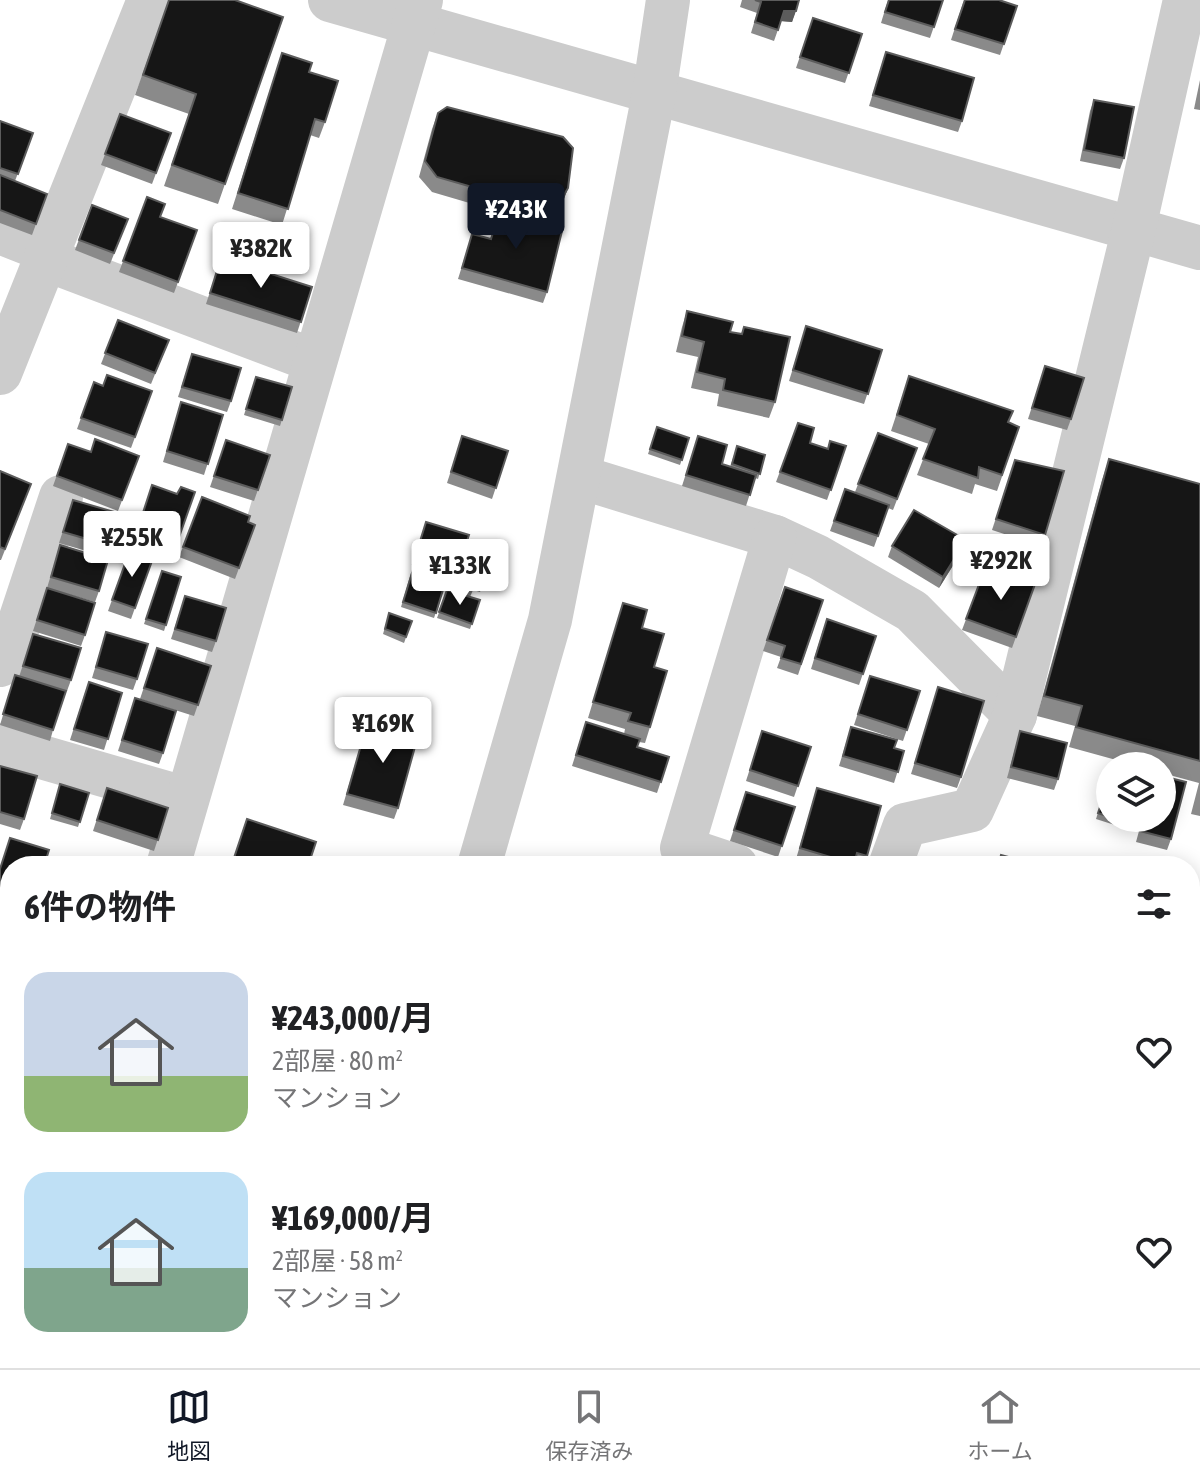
<!DOCTYPE html>
<html lang="ja">
<meta charset="utf-8">
<style>
body{margin:0;font-family:"Asap Condensed","Noto Sans JP",sans-serif;background:#f2f2f2;color:#202124;height:100vh;display:flex;flex-direction:column;font-size:30px;white-space:nowrap}
*{box-sizing:border-box;margin:0}
p{font-size:26px;color:#757577}
.icon{flex:none;width:44px;height:44px;fill:none;stroke:currentColor;stroke-width:2;stroke-linecap:round;stroke-linejoin:round}
.map{position:relative;flex:1;overflow:hidden}
.side{position:absolute;left:0px;top:856px;width:1200px;height:512px;display:flex;flex-direction:column;background:#fff;border-radius:32px 32px 0 0;box-shadow:0 4px 20px #0003}
.side>*{flex:none}
.controls{position:absolute;left:1096px;top:752px;display:grid;gap:16px}
.controls a{display:grid;place-items:center;width:80px;height:80px;border-radius:50%;background:#fff;box-shadow:0 4px 20px #0003;font-size:40px}
.price{position:absolute;translate:-50% -68px;padding:0 18px;border-radius:8px;background:#fff;color:#222;font-size:26px;line-height:52px;filter:drop-shadow(0 2px 4px #0008)}
.price::after{content:'';position:absolute;left:50%;top:48px;width:24px;height:18px;margin-left:-12px;background:inherit;clip-path:polygon(0 0,100% 0,50% 100%)}
.price.current{background:#111827;color:#fff}
ul{padding:0;list-style:none}
li{display:flex;align-items:center;gap:24px;height:200px;padding:0 24px}
li span{display:grid;place-items:center;flex:none;width:224px;height:160px;border-radius:24px;color:#555}
li>.icon{margin-inline-start:auto}
span .icon{width:96px;height:96px;fill:#fffc;stroke-width:1}
li b{font-size:34px}
h2{display:flex;justify-content:space-between;align-items:center;height:96px;padding:0 24px;font-size:34px}
.menu{display:flex;justify-content:space-around;align-items:center;height:112px;border-top:2px solid #e0e0e0;background:#fff;font-size:22px;color:#757577}
.menu a{display:grid;justify-items:center;gap:4px}
.menu .current{color:#111827}
.map>svg:first-child{display:block}
.lines{fill:none;stroke-linecap:round;stroke-linejoin:round}
.stream{stroke:#cbddea;stroke-width:10}
.minor{stroke:#ccc;stroke-width:44}
.wall{fill:#8a8a8a}
.shaded-wall{fill:#5c5c5c}
.building{fill:#161616;stroke:#5c5c5c;stroke-width:2}
</style>
<div class="map">
<svg width="1200" height="1368" viewBox="0 0 1200 1368">
<rect width="100%" height="100%" fill="#fff"/>
<g class="lines">
<polyline class="stream" points="0,1324 10,1314"/>
<g class="minor">
<polyline points="330,0 1200,248"/>
<polyline points="0,232 48,251"/>
<polyline points="45,259 315,361"/>
<polyline points="0,373 149,0"/>
<polyline points="580,477 775,537 818,557 912,611 1015,715"/>
<polyline points="0,665 7,660 61,497"/>
<polyline points="0,745 187,799"/>
<polyline points="168,866 421,0"/>
<polyline points="479,866 550,620 654,94 668,0"/>
<polyline points="736,866 682,848 775,537"/>
<polyline points="890,866 905,825 972,810 1015,715 1134,228 1185,0"/>
<polyline points="0,949 10,952"/>
<polyline points="1190,1043 1200,1046"/>
<polyline points="1190,1299 1200,1303"/>
<polyline points="340,1358 342,1368"/>
<polyline points="432,1358 464,1368"/>
<polyline points="738,1368 742,1358"/>
<polyline points="952,1368 955,1358"/>
</g>
</g>
<g class="wall">
<polygon points="169,0 283,17 218,204 164,186 189,114 135,95"/>
<polygon points="742,0 799,0 792,22 781,21 774,41 751,33 757,13 740,7"/>
<polygon points="888,0 943,0 930,38 881,23"/>
<polygon points="964,0 1017,6 1000,55 951,40"/>
<polygon points="813,18 862,34 845,83 796,68"/>
<polygon points="886,52 962,121 958,132 869,106"/>
<polygon points="282,53 309,72 325,122 319,138 310,135 282,225 232,209"/>
<polygon points="1200,80 1200,110 1194,109"/>
<polygon points="1094,100 1124,158 1120,169 1080,161 1090,111"/>
<polygon points="438,113 568,188 562,204 556,214 533,213 530,219 547,292 543,303 458,279 472,234 491,239 500,212 432,192 419,177 432,129"/>
<polygon points="120,114 171,133 152,184 101,165"/>
<polygon points="0,121 33,133 15,181 47,194 32,235 0,223"/>
<polygon points="147,197 160,217 197,230 174,293 119,272"/>
<polygon points="92,205 128,219 110,264 75,250"/>
<polygon points="221,258 312,287 297,333 206,304"/>
<polygon points="687,311 730,332 742,334 744,327 775,402 769,418 717,406 719,394 691,388 698,357 676,352 682,327"/>
<polygon points="118,320 169,340 151,384 101,364"/>
<polygon points="806,326 882,350 864,404 789,381"/>
<polygon points="192,354 231,401 227,412 178,397"/>
<polygon points="1045,366 1071,419 1067,430 1028,419"/>
<polygon points="909,376 1019,427 997,491 975,484 972,494 917,475 929,444 891,431"/>
<polygon points="256,377 292,387 280,426 244,415"/>
<polygon points="94,382 103,386 152,391 131,448 77,429"/>
<polygon points="181,402 223,415 204,475 163,462"/>
<polygon points="798,423 810,443 827,449 846,446 827,500 776,482"/>
<polygon points="657,427 689,438 680,465 648,454"/>
<polygon points="878,433 917,448 893,510 888,508 874,547 830,531 845,489 855,492"/>
<polygon points="462,436 508,451 492,499 447,483"/>
<polygon points="698,436 722,464 730,467 737,446 765,455 758,479 755,478 746,506 682,486"/>
<polygon points="226,440 270,455 254,501 210,487"/>
<polygon points="68,444 91,452 139,456 118,511 53,486"/>
<polygon points="1109,459 1200,484 1200,816 1191,814 1199,783 1162,773 1162,766 1138,766 1069,747 1075,726 1037,716 1102,480"/>
<polygon points="1015,460 1045,535 1041,546 992,530"/>
<polygon points="0,471 31,484 1,560 0,560"/>
<polygon points="152,485 177,494 195,492 174,551 135,536"/>
<polygon points="202,497 248,522 255,525 235,579 179,557"/>
<polygon points="73,500 111,546 107,557 59,543"/>
<polygon points="426,522 467,541 480,565 484,581 480,592 473,590 470,597 480,600 470,629 437,618 447,590 448,590 449,586 445,585 434,618 401,607"/>
<polygon points="60,545 99,591 95,602 47,588"/>
<polygon points="892,546 962,551 939,588 888,557"/>
<polygon points="130,550 153,558 131,619 108,611"/>
<polygon points="986,566 1035,584 1012,648 962,630"/>
<polygon points="162,571 181,577 164,631 144,624"/>
<polygon points="785,587 823,600 798,675 777,668 781,657 763,651"/>
<polygon points="47,588 85,635 81,646 33,631"/>
<polygon points="185,596 216,641 212,652 171,639"/>
<polygon points="623,603 642,628 654,667 650,727 645,743 639,742 637,747 669,757 657,793 572,766 586,722 624,734 625,729 588,718"/>
<polygon points="389,613 412,621 404,643 383,634"/>
<polygon points="823,630 876,636 859,685 811,669"/>
<polygon points="106,632 137,679 133,690 92,678"/>
<polygon points="33,634 71,680 67,691 19,677"/>
<polygon points="157,648 211,666 194,716 140,699"/>
<polygon points="15,675 53,730 50,741 0,725"/>
<polygon points="870,676 920,691 903,741 854,725"/>
<polygon points="938,687 961,777 957,788 911,774"/>
<polygon points="85,693 122,693 104,750 70,740"/>
<polygon points="135,698 163,753 159,764 118,751"/>
<polygon points="368,721 398,808 394,819 343,805"/>
<polygon points="851,727 894,748 904,751 894,783 839,766"/>
<polygon points="762,731 811,747 794,797 746,781"/>
<polygon points="1020,731 1058,779 1054,790 1007,778"/>
<polygon points="0,766 24,819 20,830 0,824"/>
<polygon points="1110,775 1110,818 1124,818 1121,827 1096,819"/>
<polygon points="60,784 89,793 78,827 50,819"/>
<polygon points="107,788 168,808 154,851 93,831"/>
<polygon points="817,788 867,856 863,866 854,864 853,866 820,866 796,859"/>
<polygon points="746,792 795,807 778,857 730,841"/>
<polygon points="1131,818 1162,818 1171,839 1167,850 1136,842 1139,831 1128,827"/>
<polygon points="10,866 10,902 0,899 0,867"/>
<polygon points="1190,896 1200,898 1200,945 1190,943"/>
<polygon points="0,966 10,969 10,1006 0,1003"/>
<polygon points="1190,976 1200,979 1200,1031 1190,1028"/>
<polygon points="1048,1358 1096,1368 1044,1368"/>
</g>
<g class="shaded-wall">
<polygon points="784,11 796,11 792,22 780,21"/>
<polygon points="568,188 562,204 556,214 533,213 529,221 538,197"/>
<polygon points="966,540 962,551 939,588 943,577"/>
</g>
<g class="building">
<polygon points="169,0 235,0 283,17 225,184 172,165 196,94 143,75"/>
<polygon points="755,0 799,0 796,11 784,11 778,30 755,22 761,2"/>
<polygon points="889,0 943,0 934,27 885,12"/>
<polygon points="965,0 999,0 1017,6 1004,44 955,29"/>
<polygon points="813,18 862,34 849,73 800,57"/>
<polygon points="886,52 974,78 962,121 873,95"/>
<polygon points="282,53 312,63 309,72 338,81 325,122 315,119 288,209 238,193"/>
<polygon points="1094,100 1134,107 1124,158 1084,150"/>
<polygon points="447,107 563,137 573,148 568,188 562,198 538,197 535,205 437,177 425,161 438,113"/>
<polygon points="120,114 171,133 156,173 105,154"/>
<polygon points="0,121 33,133 18,174 0,168"/>
<polygon points="0,175 47,194 36,224 0,210"/>
<polygon points="147,197 165,204 160,217 197,230 178,282 123,261"/>
<polygon points="92,205 128,219 114,253 79,240"/>
<polygon points="500,211 563,227 547,292 462,268 472,234 491,239"/>
<polygon points="221,258 312,287 301,322 210,293"/>
<polygon points="687,311 733,322 730,332 742,334 744,327 790,337 775,402 723,390 725,379 697,372 704,342 682,336"/>
<polygon points="118,320 169,340 155,373 105,353"/>
<polygon points="806,326 882,350 868,394 793,370"/>
<polygon points="192,354 241,368 231,401 182,387"/>
<polygon points="1045,366 1084,378 1071,419 1032,408"/>
<polygon points="107,375 152,391 135,437 81,418 94,382 103,386"/>
<polygon points="909,376 1013,411 1008,422 1019,427 1002,475 979,467 978,478 923,459 935,429 897,415"/>
<polygon points="256,377 292,387 282,420 246,409"/>
<polygon points="181,402 223,415 208,464 167,451"/>
<polygon points="798,423 814,428 810,443 828,449 830,441 846,446 831,490 780,472"/>
<polygon points="657,427 689,438 682,460 650,449"/>
<polygon points="878,433 917,448 897,499 858,484"/>
<polygon points="462,436 508,451 496,488 451,472"/>
<polygon points="698,436 727,445 722,464 756,475 750,495 686,475"/>
<polygon points="95,439 139,456 122,500 57,476 68,444 91,452"/>
<polygon points="226,440 270,455 258,490 214,476"/>
<polygon points="737,446 765,455 760,474 732,464"/>
<polygon points="1109,459 1200,484 1200,761 1076,727 1082,706 1044,696"/>
<polygon points="1015,460 1064,471 1045,535 996,519"/>
<polygon points="0,471 31,484 5,549 0,547"/>
<polygon points="152,485 177,494 181,487 195,492 178,540 139,525"/>
<polygon points="845,489 889,505 878,536 834,521"/>
<polygon points="202,497 250,516 248,522 255,525 239,568 183,547"/>
<polygon points="73,500 121,514 111,546 63,532"/>
<polygon points="914,510 966,540 943,577 892,546"/>
<polygon points="426,522 469,535 467,541 486,547 480,565 488,567 484,581 476,579 474,588 452,581 453,575 413,564"/>
<polygon points="60,545 108,560 99,591 51,577"/>
<polygon points="130,550 153,558 135,608 112,600"/>
<polygon points="986,566 1035,584 1016,637 966,619"/>
<polygon points="162,571 181,577 166,625 146,619"/>
<polygon points="412,573 445,583 436,613 403,602"/>
<polygon points="785,587 823,600 801,664 781,658 785,646 767,640"/>
<polygon points="47,588 95,603 85,635 37,620"/>
<polygon points="447,590 480,600 472,624 439,612"/>
<polygon points="185,596 226,608 216,641 175,629"/>
<polygon points="623,603 647,610 642,628 664,634 654,667 667,671 650,727 628,721 631,713 593,702"/>
<polygon points="389,613 412,621 406,637 385,629"/>
<polygon points="827,619 876,636 863,674 815,658"/>
<polygon points="106,632 148,644 137,679 96,667"/>
<polygon points="33,634 81,648 71,680 23,666"/>
<polygon points="157,648 211,666 198,705 144,688"/>
<polygon points="15,675 66,691 53,730 3,714"/>
<polygon points="870,676 920,691 907,730 858,714"/>
<polygon points="89,682 122,693 108,739 74,729"/>
<polygon points="938,687 984,701 961,777 915,763"/>
<polygon points="135,698 176,711 163,753 122,740"/>
<polygon points="368,721 418,736 398,808 347,794"/>
<polygon points="586,722 640,739 637,747 669,757 661,782 576,755"/>
<polygon points="851,727 897,740 894,748 904,751 898,772 843,756"/>
<polygon points="762,731 811,747 798,786 750,770"/>
<polygon points="1020,731 1067,743 1058,779 1011,767"/>
<polygon points="0,766 37,776 24,819 0,812"/>
<polygon points="1110,776 1110,817 1098,813"/>
<polygon points="1162,776 1186,782 1171,839 1140,831 1143,820 1137,818 1162,818"/>
<polygon points="60,784 89,793 80,822 52,813"/>
<polygon points="107,788 168,808 158,840 97,820"/>
<polygon points="817,788 881,806 867,856 857,853 854,864 800,848"/>
<polygon points="746,792 795,807 782,846 734,830"/>
<polygon points="247,819 316,842 308,866 237,866 232,864"/>
<polygon points="10,838 49,850 44,866 10,866 10,890 0,886 0,869"/>
<polygon points="1001,855 1027,862 1026,866 998,866"/>
<polygon points="1190,896 1200,898 1200,939 1190,937"/>
<polygon points="0,966 10,969 10,1000 0,996"/>
<polygon points="1190,976 1200,979 1200,1019 1190,1015"/>
<polygon points="0,1010 8,1013 0,1036"/>
<polygon points="1190,1090 1200,1093 1190,1124"/>
<polygon points="1190,1205 1200,1208 1200,1218 1192,1247 1190,1246"/>
<polygon points="249,1358 271,1358 268,1368 246,1368"/>
<polygon points="678,1358 731,1358 728,1368 674,1368"/>
<polygon points="869,1358 921,1358 923,1359 920,1368 866,1368"/>
<polygon points="1048,1358 1099,1358 1095,1368 1060,1368 1046,1363"/>
</g>
</svg>
<div class="controls">
<a><svg class="icon" aria-label="layers" viewBox="0 0 24 24"><path d="M12 4l9 5-9 5-9-5zM3 14l9 5 9-5"/></svg></a>
</div>
<b class="price current" style="left:516px;top:251px">¥243K</b>
<b class="price" style="left:261px;top:290px">¥382K</b>
<b class="price" style="left:132px;top:579px">¥255K</b>
<b class="price" style="left:1001px;top:602px">¥292K</b>
<b class="price" style="left:460px;top:607px">¥133K</b>
<b class="price" style="left:383px;top:765px">¥169K</b>
<section class="side">
<h2>6件の物件<svg class="icon" aria-label="filters" viewBox="0 0 24 24"><path d="M4 7h16M4 17h16"/><circle cx="9" cy="7" r="2"/><circle cx="15" cy="17" r="2"/></svg></h2>
<ul>
<li><span style="background:linear-gradient(#c9d6e8 65%,#8fb573 0)"><svg class="icon" aria-label="home" viewBox="0 0 24 24"><path d="M3 11l9-7 9 7M6 9v11h12V9"/></svg></span><div><b>¥243,000/月</b><p>2部屋 · 80 m²</p><p>マンション</p></div><svg class="icon" aria-label="heart" viewBox="0 0 24 24"><path d="M12 20l-8-8c-3-5 5-10 8-4 3-6 11-1 8 4z"/></svg></li>
<li><span style="background:linear-gradient(#bfe0f5 60%,#7fa58c 0)"><svg class="icon" aria-label="home" viewBox="0 0 24 24"><path d="M3 11l9-7 9 7M6 9v11h12V9"/></svg></span><div><b>¥169,000/月</b><p>2部屋 · 58 m²</p><p>マンション</p></div><svg class="icon" aria-label="heart" viewBox="0 0 24 24"><path d="M12 20l-8-8c-3-5 5-10 8-4 3-6 11-1 8 4z"/></svg></li>
</ul>
</section>
</div>
<nav class="menu">
<a class="current"><svg class="icon" aria-label="map" viewBox="0 0 24 24"><path d="M3 6l6-2 6 2 6-2v14l-6 2-6-2-6 2zM9 4v14M15 6v14"/></svg>地図</a>
<a><svg class="icon" aria-label="saved" viewBox="0 0 24 24"><path d="M7 4h10v16l-5-4-5 4z"/></svg>保存済み</a>
<a><svg class="icon" aria-label="home" viewBox="0 0 24 24"><path d="M3 11l9-7 9 7M6 9v11h12V9"/></svg>ホーム</a>
</nav>
